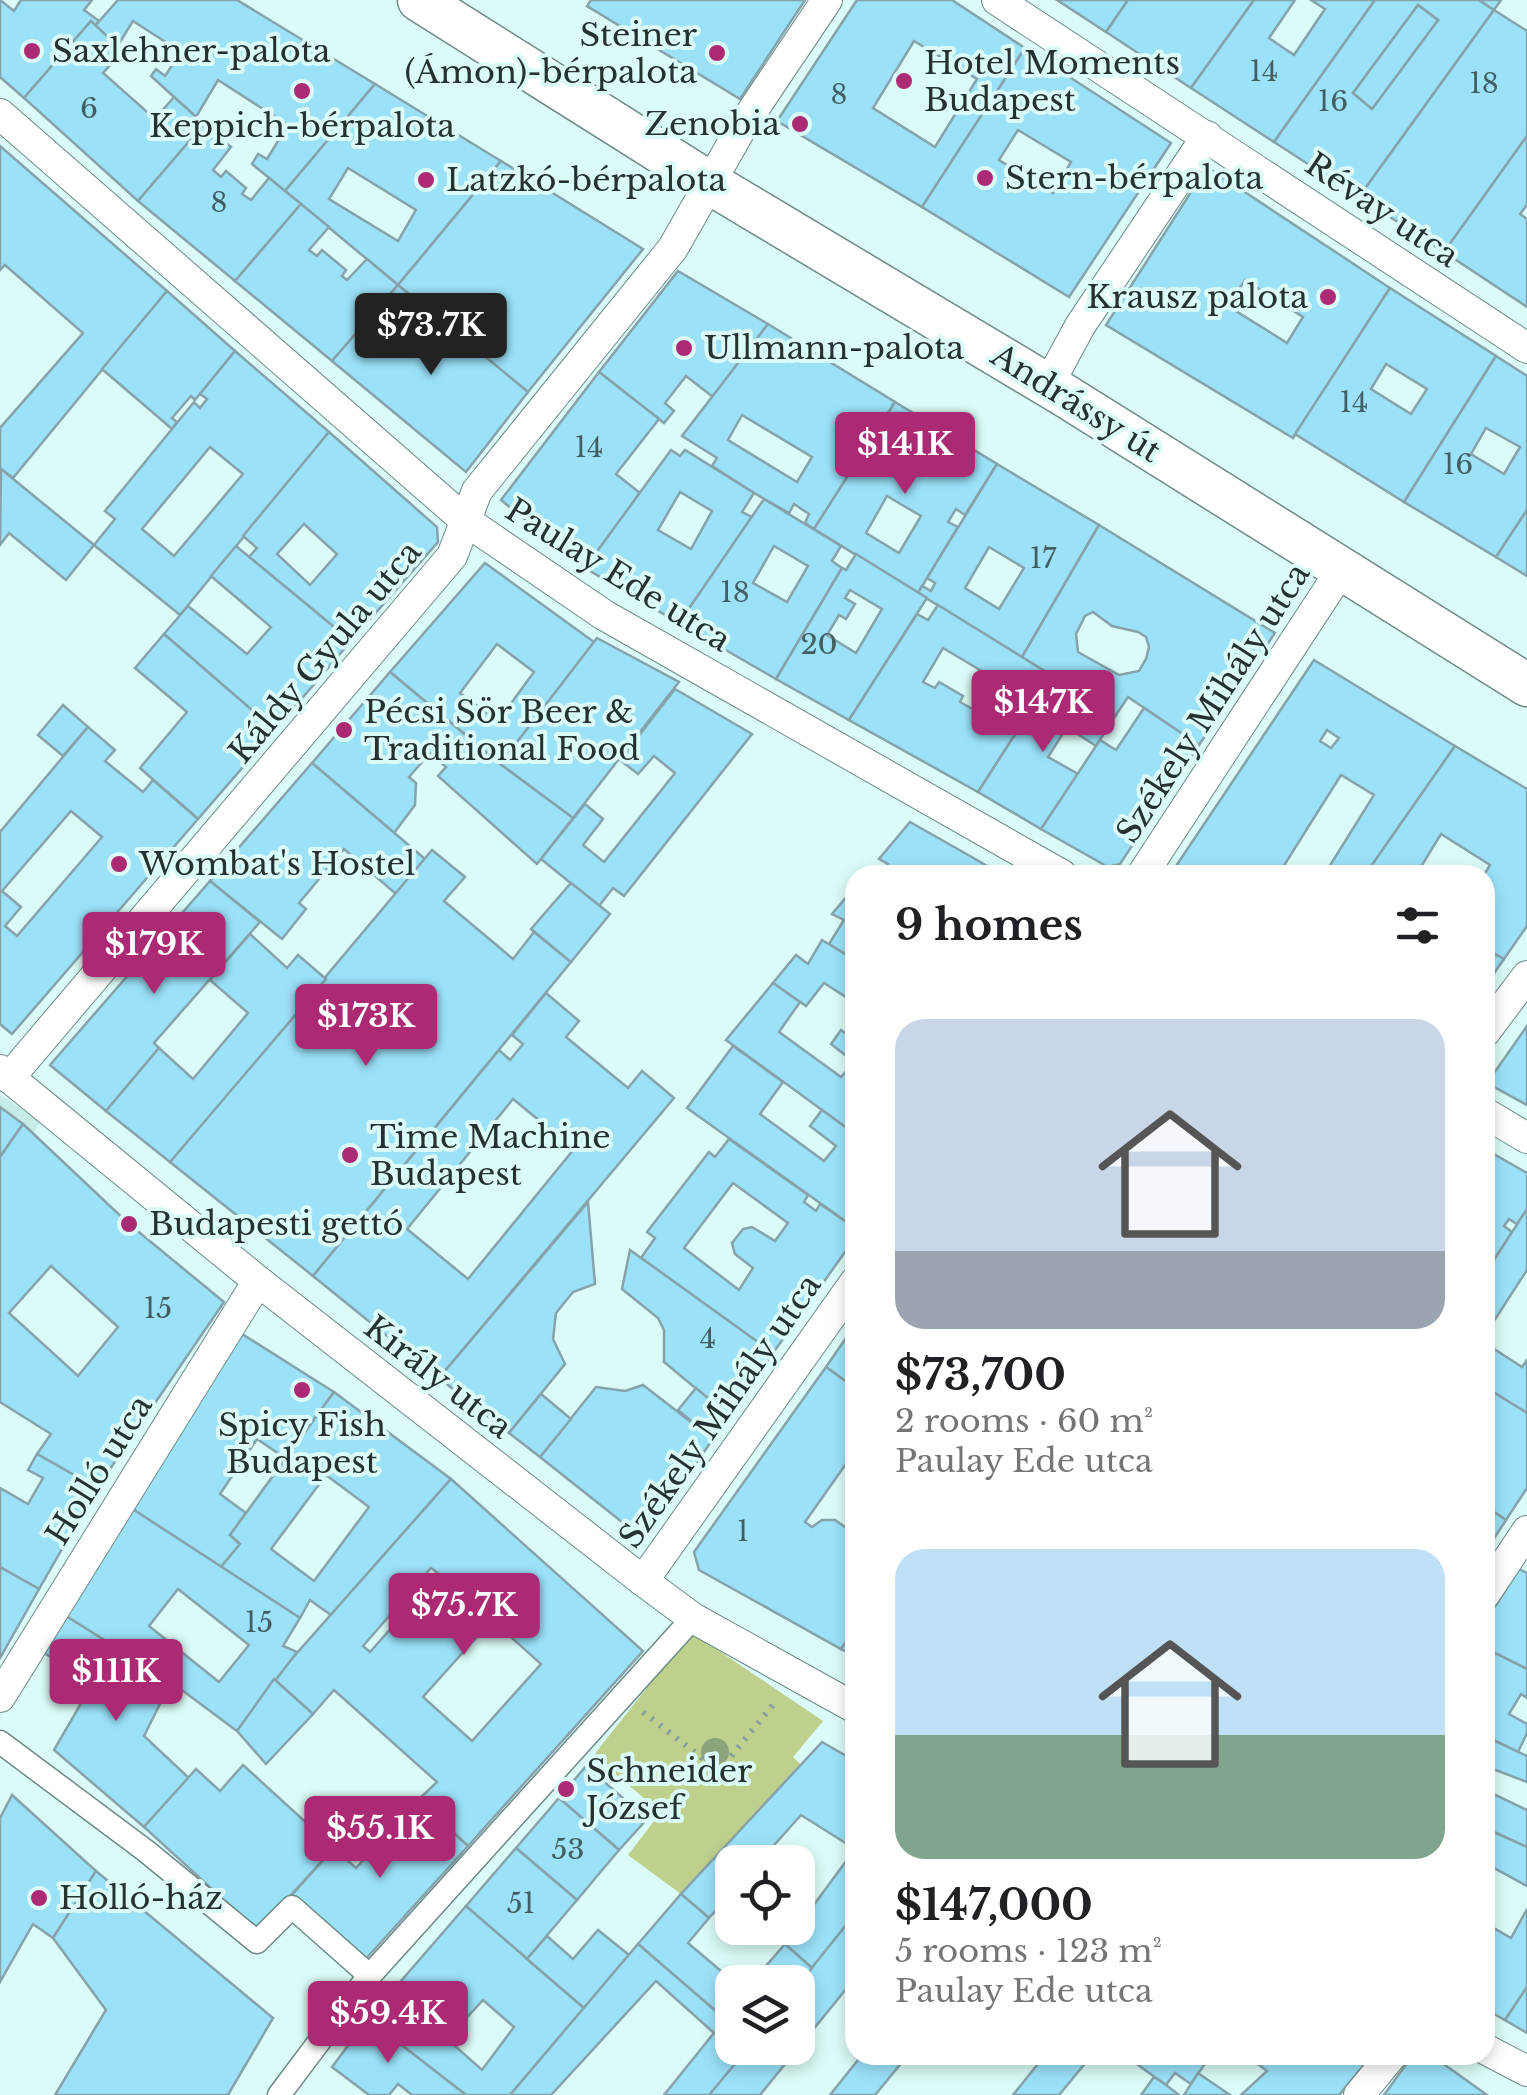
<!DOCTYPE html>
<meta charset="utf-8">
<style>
body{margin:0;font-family:"Libre Baskerville",serif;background:#f6f6f6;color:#202124;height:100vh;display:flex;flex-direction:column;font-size:38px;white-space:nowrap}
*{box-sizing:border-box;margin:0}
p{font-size:32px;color:#757577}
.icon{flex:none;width:55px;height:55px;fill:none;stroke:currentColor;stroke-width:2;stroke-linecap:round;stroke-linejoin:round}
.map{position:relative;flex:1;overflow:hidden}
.panel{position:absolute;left:845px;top:865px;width:650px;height:1200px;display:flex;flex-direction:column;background:#fff;border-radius:30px;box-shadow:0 5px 15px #0003}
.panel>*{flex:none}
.tools{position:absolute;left:715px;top:1845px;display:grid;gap:20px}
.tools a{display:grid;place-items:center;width:100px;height:100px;border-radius:20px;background:#fff;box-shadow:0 5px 15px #0003;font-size:50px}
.price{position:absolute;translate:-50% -85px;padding:0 22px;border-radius:10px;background:#ac2973;color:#fff;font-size:32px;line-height:65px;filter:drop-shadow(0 2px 5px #0008)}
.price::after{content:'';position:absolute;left:50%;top:60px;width:30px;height:22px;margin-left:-15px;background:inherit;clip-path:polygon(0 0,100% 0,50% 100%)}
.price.active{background:#222;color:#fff}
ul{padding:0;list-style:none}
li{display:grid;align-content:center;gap:20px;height:530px;padding:0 50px}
li span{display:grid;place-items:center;height:310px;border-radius:30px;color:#555}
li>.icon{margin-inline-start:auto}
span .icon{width:180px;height:180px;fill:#fffc;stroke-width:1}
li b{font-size:42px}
h2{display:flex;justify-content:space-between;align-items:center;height:120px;padding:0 50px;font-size:42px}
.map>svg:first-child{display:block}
.built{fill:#c4ede8}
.green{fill:#bdd08c}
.building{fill:#9be2f9;stroke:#86a2ab;stroke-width:2.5;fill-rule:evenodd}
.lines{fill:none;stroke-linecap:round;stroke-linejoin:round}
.pedestrian-casing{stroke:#6d8a87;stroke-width:25}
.minor-casing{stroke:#6d8a87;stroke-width:32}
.secondary-casing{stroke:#6d8a87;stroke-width:45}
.path{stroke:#879f9c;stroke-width:6;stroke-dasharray:2.5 8;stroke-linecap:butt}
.pedestrian{stroke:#fff;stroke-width:22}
.minor{stroke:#fff;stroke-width:30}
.secondary{stroke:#fff;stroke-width:42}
.tree{fill:#8ca47b}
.poi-dot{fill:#ac2973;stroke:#dafbf7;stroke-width:4}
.labels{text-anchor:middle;stroke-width:8;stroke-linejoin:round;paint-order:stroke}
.number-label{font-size:28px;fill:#435e63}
.poi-label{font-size:32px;fill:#263231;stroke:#dafbf7;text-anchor:start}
.street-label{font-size:32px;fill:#263231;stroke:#dafbf7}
</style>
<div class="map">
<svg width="1527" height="2095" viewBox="0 0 1527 2095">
<rect width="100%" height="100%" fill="#dafbf7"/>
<polygon class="built" points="0,1095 41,1121 0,1188"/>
<polygon class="green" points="691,1632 823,1721 793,1757 801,1765 681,1894 628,1855 661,1812 593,1756"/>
<g class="building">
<polygon points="0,0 14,11 21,0 92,0 84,10 99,21 95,26 91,21 24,98 0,77"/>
<polygon points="118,0 237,0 375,84 285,191 252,164 258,154 267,159 288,125 218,80 196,117 151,76 156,69 165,76 181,52 133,21 117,47 95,26"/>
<polygon points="591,0 805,0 740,99 587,6"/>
<path d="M 857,0 L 952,0 L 1025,48 L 922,207 L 777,121 ZM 914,41 L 977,79 L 935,147 L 873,108 Z"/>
<polygon points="1057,0 1128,0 1106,32"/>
<polygon points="1128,0 1254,0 1191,88 1106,32"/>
<polygon points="1254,0 1295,0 1269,38 1294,55 1325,9 1311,0 1375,0 1274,142 1191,88"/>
<path d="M 1375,0 L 1479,0 L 1494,10 L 1359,197 L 1274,142 ZM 1418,5 L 1438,20 L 1372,109 L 1353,93 Z"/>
<polygon points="1479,0 1501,0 1494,10"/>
<polygon points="1418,5 1438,20 1372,109 1353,93"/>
<polygon points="1494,10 1527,31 1527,136 1444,252 1359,197"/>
<polygon points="91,21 123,51 103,73 155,119 174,97 204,124 138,201 24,98"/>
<path d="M 1025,48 L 1171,143 L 1069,297 L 922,207 ZM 1018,130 L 1071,162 L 1053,193 L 999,160 Z"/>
<path d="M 375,84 L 501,161 L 398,285 L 285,191 ZM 348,168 L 416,210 L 398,241 L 329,199 Z"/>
<polygon points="204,124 231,147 213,170 221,177 226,171 246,188 242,194 251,200 269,178 301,204 235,281 138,201"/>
<polygon points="1527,136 1527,205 1520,214 1527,219 1527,307 1444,252"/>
<polygon points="0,146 167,291 13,478 0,468 0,428 83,333 5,265 0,270"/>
<polygon points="501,161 643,249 528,392 398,285"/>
<path d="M 1207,167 L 1390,288 L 1293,438 L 1106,325 ZM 1245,280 L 1303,317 L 1287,343 L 1228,306 Z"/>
<polygon points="301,204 329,227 309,250 317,256 322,250 346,270 342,276 347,280 367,259 398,285 332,361 235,281"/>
<polygon points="678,271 768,324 713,397 686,376 665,403 674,411 664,423 599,372"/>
<polygon points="398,285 528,392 466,472 332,361"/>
<path d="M 1390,288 L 1496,356 L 1404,502 L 1295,434 ZM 1386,364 L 1427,389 L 1411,414 L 1371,389 Z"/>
<polygon points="167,291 235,351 195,400 191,396 172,418 177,422 172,429 102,369"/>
<path d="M 768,324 L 895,402 L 814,529 L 805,523 L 809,514 L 794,504 L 789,513 L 754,493 L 712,466 L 717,458 L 682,436 ZM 742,415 L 812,457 L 797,482 L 728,440 Z"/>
<path d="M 235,351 L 329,432 L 180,615 L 94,545 L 115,519 L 105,511 L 194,402 L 200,408 L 207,399 L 200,394 ZM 210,447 L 243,474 L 174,556 L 142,529 Z"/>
<path d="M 1496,356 L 1527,376 L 1527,510 L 1496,557 L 1404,502 ZM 1486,428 L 1520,447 L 1504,474 L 1471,454 Z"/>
<polygon points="599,372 659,419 616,474 640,493 585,568 501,500"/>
<path d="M 895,402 L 997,464 L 965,515 L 956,509 L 948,522 L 958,527 L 918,593 L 814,529 ZM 887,496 L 921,516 L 899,553 L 866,533 Z"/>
<path d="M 329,432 L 437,527 L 438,542 L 351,641 L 249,557 L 257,548 L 243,536 ZM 304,524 L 337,554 L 310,585 L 277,554 Z"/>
<path d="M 671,450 L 680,456 L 685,450 L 754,493 L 742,512 L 752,517 L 679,623 L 585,568 ZM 680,492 L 712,511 L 691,549 L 658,530 Z"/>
<path d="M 997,464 L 1099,525 L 1022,657 L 918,593 L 922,586 L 931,591 L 935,583 L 927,578 ZM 989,547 L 1024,568 L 999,609 L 965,588 Z"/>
<polygon points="1,469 94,545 66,580 9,533 0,545"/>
<path d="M 764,499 L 841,546 L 832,561 L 842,568 L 776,679 L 679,623 ZM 774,546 L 808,566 L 787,602 L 753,583 Z"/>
<polygon points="1527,510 1527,576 1496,557"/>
<path d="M 1099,525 L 1275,633 L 1199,745 L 1128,697 L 1116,715 L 1022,657 ZM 1093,612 L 1112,626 L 1138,632 L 1146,637 L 1149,647 L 1146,659 L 1139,671 L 1119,675 L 1078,652 L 1076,634 L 1085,616 Z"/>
<polygon points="236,546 351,641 275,730 164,634 188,606 247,654 271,627 211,576"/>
<path d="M 856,554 L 927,598 L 849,720 L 776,679 L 842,568 L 846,570 ZM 850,590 L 882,609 L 856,653 L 827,635 L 839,615 L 846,619 L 855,604 L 845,598 Z"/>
<path d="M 485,563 L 594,642 L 508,755 L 498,747 L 491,756 L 390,672 ZM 497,644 L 534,672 L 498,721 L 460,693 Z"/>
<path d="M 938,605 L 1046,672 L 1038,683 L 1045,688 L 978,792 L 849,720 L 917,614 L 928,620 ZM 943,648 L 1000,682 L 982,714 L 960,702 L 963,696 L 939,682 L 935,688 L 923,682 Z"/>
<polygon points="164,634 275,730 198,819 140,768 187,712 135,668"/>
<polygon points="597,638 679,682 573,818 500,764"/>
<path d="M 1314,660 L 1455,746 L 1365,875 L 1324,875 L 1374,795 L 1341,775 L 1278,875 L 1170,875 ZM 1327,730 L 1339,738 L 1331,748 L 1320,741 Z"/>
<polygon points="390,672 500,764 573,818 537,864 438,776 446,767 430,753 409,777 416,783 415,805 394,833 312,763"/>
<polygon points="1067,686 1116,715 1096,746 1067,727 1048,757 1078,774 1041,829 978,792 1045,688 1060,696"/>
<polygon points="675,689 752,734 624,896 613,888 599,906 541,859 585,804 603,819 583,845 604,862 675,773 654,756 638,774 620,760"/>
<polygon points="63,705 88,727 63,756 38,735"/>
<polygon points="1144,708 1199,745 1120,864 1108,867 1041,829 1100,740 1116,750"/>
<path d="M 88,727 L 115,750 L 105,761 L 143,792 L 153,780 L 198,819 L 12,1034 L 0,1024 L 0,832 ZM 71,811 L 102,837 L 17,936 L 5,926 L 21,907 L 2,891 Z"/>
<polygon points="1455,746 1527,789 1527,926 1504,959 1485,949 1484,875 1490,865 1441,834 1416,875 1365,875"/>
<polygon points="312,763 425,859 396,894 344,849 299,903 306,909 282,939 210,881"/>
<polygon points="910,822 977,860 1002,875 866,875 873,867 883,872 888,864 879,859"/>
<polygon points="432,850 465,877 444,901 513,959 534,932 571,962 313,1276 170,1162"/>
<polygon points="210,881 260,922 154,1043 159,1048 106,1111 50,1065"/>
<polygon points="571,883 610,914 571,962 531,929"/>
<polygon points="855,887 855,960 829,944 844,920 832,914"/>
<polygon points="250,934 287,968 298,955 326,979 170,1162 106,1111 159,1048 193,1079 248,1013 210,980"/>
<polygon points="822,940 855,960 855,1003 824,983 806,1006 773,983 796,955 808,964"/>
<polygon points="1485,949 1504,959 1485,986"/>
<polygon points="773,983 800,1002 779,1032 841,1077 854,1062 831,1044 841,1030 855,1040 855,1134 726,1040"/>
<path d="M 546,993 L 579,1021 L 566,1037 L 628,1088 L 642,1071 L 674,1098 L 439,1378 L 313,1276 L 499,1050 L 510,1060 L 523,1044 L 512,1035 ZM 513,1099 L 574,1149 L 468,1279 L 407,1229 Z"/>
<polygon points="1527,1026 1527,1105 1487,1083"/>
<polygon points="733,1046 783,1082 760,1114 824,1161 836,1146 810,1126 822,1110 855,1134 855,1228 687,1108"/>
<polygon points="0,1107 23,1124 0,1157"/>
<path d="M 23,1124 L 129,1224 L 224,1302 L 97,1488 L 37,1454 L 51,1434 L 0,1402 L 0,1157 ZM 51,1266 L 118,1327 L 78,1376 L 9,1313 Z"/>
<path d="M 729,1139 L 808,1195 L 804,1202 L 816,1211 L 820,1204 L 855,1228 L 855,1238 L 773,1353 L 641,1258 L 655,1238 L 647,1232 L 709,1152 L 715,1157 ZM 733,1183 L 788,1223 L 775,1241 L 752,1227 L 743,1229 L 732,1243 L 735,1254 L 753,1268 L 739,1290 L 684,1248 Z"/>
<polygon points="1485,1149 1527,1173 1527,1209 1517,1224 1509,1219 1504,1226 1512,1232 1485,1274"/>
<polygon points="588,1202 595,1284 573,1292 556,1313 553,1339 565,1364 509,1433 439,1378"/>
<polygon points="1527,1209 1527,1270 1485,1335 1485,1274"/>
<polygon points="630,1250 773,1353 729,1416 664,1362 664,1330 658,1318 622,1289"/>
<polygon points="855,1325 855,1388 826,1367"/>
<polygon points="242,1334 334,1392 285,1458 257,1439 220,1494 246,1513 230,1535 240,1544 221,1567 131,1508"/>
<polygon points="1485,1343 1522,1367 1527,1360 1527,1413 1485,1387"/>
<polygon points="826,1367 855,1388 855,1451 805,1522 812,1527 822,1520 835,1520 848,1529 852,1545 855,1630 841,1649 699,1570 694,1552"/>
<polygon points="643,1385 713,1439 653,1524 636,1529 627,1526 540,1457 596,1387 625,1391"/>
<polygon points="1485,1387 1527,1413 1527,1488 1506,1520 1485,1506"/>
<polygon points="696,1388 729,1416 713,1439 678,1410"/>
<path d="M 334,1392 L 451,1479 L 331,1615 L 310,1600 L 300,1618 L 221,1567 L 240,1544 L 230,1535 ZM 326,1475 L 369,1507 L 314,1581 L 271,1549 Z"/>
<polygon points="541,1394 571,1419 540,1457 509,1433"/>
<polygon points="37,1454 97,1488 39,1589 0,1567 0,1488 28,1504 43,1478 28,1470"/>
<path d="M 451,1479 L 643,1651 L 468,1846 L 418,1800 L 437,1782 L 334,1690 L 313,1714 L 274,1679 ZM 431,1568 L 439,1574 L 370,1652 L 363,1646 ZM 492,1620 L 541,1664 L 472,1741 L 423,1697 Z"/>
<polygon points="1485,1506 1506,1520 1485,1552"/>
<path d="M 131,1508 L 300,1618 L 283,1646 L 297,1652 L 237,1731 L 171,1682 L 66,1616 ZM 178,1589 L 249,1645 L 219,1682 L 149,1626 Z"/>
<polygon points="0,1567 39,1589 0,1658"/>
<polygon points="1519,1569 1527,1573 1527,1669 1485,1648 1485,1622"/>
<polygon points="66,1616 171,1682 144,1736 189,1778 144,1827 54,1750 94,1681 44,1653"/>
<polygon points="855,1630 855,1656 841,1649"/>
<polygon points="1485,1648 1527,1669 1527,1698 1521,1694 1509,1714 1527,1724 1527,1733 1518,1752 1485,1736"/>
<polygon points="274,1679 313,1714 266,1764 237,1731"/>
<polygon points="1485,1736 1527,1756 1527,1782 1485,1766"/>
<polygon points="822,1742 855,1761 855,1914 812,1968 785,1944 855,1849 801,1815 759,1862 732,1862 732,1892 709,1918 681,1894"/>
<polygon points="243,1765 334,1848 258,1931 144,1827 196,1769 220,1791"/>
<polygon points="586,1766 647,1819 619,1850 559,1798"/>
<polygon points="1485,1790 1527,1810 1527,1847 1485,1828"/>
<polygon points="12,1795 96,1871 53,1938 33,1924 0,1982 0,1818"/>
<polygon points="559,1798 619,1850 577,1900 516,1848"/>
<polygon points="418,1800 468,1846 363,1962 291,1896 334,1848 356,1868"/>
<polygon points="1485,1828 1527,1847 1527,1886 1485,1863"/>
<polygon points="516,1848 577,1900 527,1959 466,1906"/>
<polygon points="96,1871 273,2018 228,2095 55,2095 106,2010 53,1938"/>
<polygon points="681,1894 709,1918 688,1943 734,1982 732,2025 638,1944"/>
<path d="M 466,1906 L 584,2008 L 510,2095 L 466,2095 L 368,2019 ZM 483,2000 L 514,2027 L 482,2070 L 447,2039 Z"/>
<polygon points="1527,1909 1527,1987 1505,2020 1485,2009 1485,1923 1511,1938"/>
<polygon points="855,1914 855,1978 760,2095 709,2095 747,2048 798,2048 798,1985"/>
<polygon points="598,1930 629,1955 584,2008 527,1959 547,1936 573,1959"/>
<polygon points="638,1944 732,2025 726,2037 732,2043 732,2048 744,2053 709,2095 664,2095 714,2033 656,1981 551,2095 510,2095"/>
<polygon points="785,1944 812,1968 798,1985 752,1982"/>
<polygon points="1527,1987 1527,2033 1505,2020"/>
<polygon points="368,2019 466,2095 412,2095 398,2084 389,2095 369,2095 332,2067"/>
<polygon points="862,2055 908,2055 875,2095 830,2095"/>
<polygon points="1045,2055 1092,2055 1059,2095 1013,2095"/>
<polygon points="1124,2055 1211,2055 1191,2084 1175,2073 1166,2085"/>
<polygon points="1246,2055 1372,2055 1339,2095 1241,2095 1267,2071"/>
<polygon points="1413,2055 1439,2055 1448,2061 1445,2065 1487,2095 1384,2095"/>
<polygon points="1198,2073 1230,2095 1184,2095"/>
<polygon points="1154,2077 1166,2085 1179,2095 1141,2095"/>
</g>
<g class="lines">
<defs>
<g id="pedestrian">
<polyline points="0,1742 146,1851 257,1942 292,1907 370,1976"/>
<polyline points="279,2095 364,1982 693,1618"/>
</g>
<g id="minor">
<polyline points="997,0 1527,348"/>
<polyline points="0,114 466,521 604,615 1062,875"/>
<polyline points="1048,385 1080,326 1207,136"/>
<polyline points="1142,875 1342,569"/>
<polyline points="1485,1032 1527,976"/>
<polyline points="0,1070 258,1281 643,1581 693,1618 855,1708"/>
<polyline points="9,1078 452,556 477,491 673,248 743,125 827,0"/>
<polyline points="1485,1113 1527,1138"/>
<polyline points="643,1581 855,1282"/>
<polyline points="1485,1594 1527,1531"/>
<polyline points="0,1697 258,1281"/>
<polyline points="1485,2049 1527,2071"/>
<polyline points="1359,2095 1392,2055"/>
</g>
<polyline id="secondary" points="419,0 708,182 1064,395 1527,685"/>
</defs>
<use href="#pedestrian" class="pedestrian-casing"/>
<use href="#minor" class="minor-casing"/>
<use href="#secondary" class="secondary-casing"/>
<polyline class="path" points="643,1712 719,1771 777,1700"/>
<use href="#pedestrian" class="pedestrian"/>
<use href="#minor" class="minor"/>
<use href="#secondary" class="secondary"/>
</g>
<circle class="tree" cx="715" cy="1752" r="14"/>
<g class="poi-dot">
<circle cx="32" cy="51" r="10"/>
<circle cx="717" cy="53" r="10"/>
<circle cx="904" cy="81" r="10"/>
<circle cx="302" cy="91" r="10"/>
<circle cx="800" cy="124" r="10"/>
<circle cx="985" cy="178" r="10"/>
<circle cx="426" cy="180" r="10"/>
<circle cx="1328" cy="297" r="10"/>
<circle cx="684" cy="348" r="10"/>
<circle cx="344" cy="730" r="10"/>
<circle cx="119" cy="864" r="10"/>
<circle cx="350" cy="1155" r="10"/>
<circle cx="129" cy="1224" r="10"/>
<circle cx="302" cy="1390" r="10"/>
<circle cx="566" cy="1789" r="10"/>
<circle cx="39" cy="1898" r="10"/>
</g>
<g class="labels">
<g class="number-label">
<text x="1264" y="81">14</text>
<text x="1484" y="93">18</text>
<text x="839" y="104">8</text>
<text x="1333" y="111">16</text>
<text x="89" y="118">6</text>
<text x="219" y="212">8</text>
<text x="1354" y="412">14</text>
<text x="589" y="457">14</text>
<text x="1458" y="474">16</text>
<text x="1043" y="568">17</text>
<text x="735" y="602">18</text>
<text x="819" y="654">20</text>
<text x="158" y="1318">15</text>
<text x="708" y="1348">4</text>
<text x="743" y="1541">1</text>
<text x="259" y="1632">15</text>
<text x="568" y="1859">53</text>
<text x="521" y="1913">51</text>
</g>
<g class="poi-label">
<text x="697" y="46" text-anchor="end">Steiner<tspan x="697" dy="37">(Ámon)-bérpalota</tspan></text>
<text x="52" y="62">Saxlehner-palota</text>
<text x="924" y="74">Hotel Moments<tspan x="924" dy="37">Budapest</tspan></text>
<text x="780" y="135" text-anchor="end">Zenobia</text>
<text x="302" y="137" text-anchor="middle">Keppich-bérpalota</text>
<text x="1005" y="189">Stern-bérpalota</text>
<text x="446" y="191">Latzkó-bérpalota</text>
<text x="1308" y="308" text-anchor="end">Krausz palota</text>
<text x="704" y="359">Ullmann-palota</text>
<text x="364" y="723">Pécsi Sör Beer &amp;<tspan x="364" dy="37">Traditional Food</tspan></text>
<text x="139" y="875">Wombat's Hostel</text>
<text x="370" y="1148">Time Machine<tspan x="370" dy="37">Budapest</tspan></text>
<text x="149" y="1235">Budapesti gettó</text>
<text x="302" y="1436" text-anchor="middle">Spicy Fish<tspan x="302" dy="37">Budapest</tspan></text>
<text x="586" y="1782">Schneider<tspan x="586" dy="37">József</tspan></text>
<text x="59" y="1909">Holló-ház</text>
</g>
<g class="street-label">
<text transform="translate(1382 210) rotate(34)" y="11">Révay utca</text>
<text transform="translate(1076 403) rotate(32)" y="11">Andrássy út</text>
<text transform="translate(618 575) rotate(32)" y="11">Paulay Ede utca</text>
<text transform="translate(325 652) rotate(-50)" y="11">Káldy Gyula utca</text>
<text transform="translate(1213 703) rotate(-57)" y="11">Székely Mihály utca</text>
<text transform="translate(438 1377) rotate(38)" y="11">Király utca</text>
<text transform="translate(720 1411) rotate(-55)" y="11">Székely Mihály utca</text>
<text transform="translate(99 1470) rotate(-58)" y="11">Holló utca</text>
</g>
</g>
</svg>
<div class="tools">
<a><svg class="icon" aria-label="locate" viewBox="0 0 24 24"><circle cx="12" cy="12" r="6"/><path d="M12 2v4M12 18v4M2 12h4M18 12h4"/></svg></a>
<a><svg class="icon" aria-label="layers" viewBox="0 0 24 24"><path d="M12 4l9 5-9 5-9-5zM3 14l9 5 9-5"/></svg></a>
</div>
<b class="price active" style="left:431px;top:378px">$73.7K</b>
<b class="price" style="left:905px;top:497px">$141K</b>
<b class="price" style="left:1043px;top:755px">$147K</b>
<b class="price" style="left:154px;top:997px">$179K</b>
<b class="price" style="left:366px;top:1069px">$173K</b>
<b class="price" style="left:464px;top:1658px">$75.7K</b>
<b class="price" style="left:116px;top:1724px">$111K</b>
<b class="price" style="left:380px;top:1881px">$55.1K</b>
<b class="price" style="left:388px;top:2066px">$59.4K</b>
<section class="panel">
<h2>9 homes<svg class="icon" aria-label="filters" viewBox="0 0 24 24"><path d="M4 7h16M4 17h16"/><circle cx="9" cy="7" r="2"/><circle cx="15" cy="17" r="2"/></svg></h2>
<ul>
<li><span style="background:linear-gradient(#c9d6e8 75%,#9aa5b1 0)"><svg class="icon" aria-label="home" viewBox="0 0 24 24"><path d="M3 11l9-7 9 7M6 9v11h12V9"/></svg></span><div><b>$73,700</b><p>2 rooms · 60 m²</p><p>Paulay Ede utca</p></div></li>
<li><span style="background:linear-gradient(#bfe0f5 60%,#7fa58c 0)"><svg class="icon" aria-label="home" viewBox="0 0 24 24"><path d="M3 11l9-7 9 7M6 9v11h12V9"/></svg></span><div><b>$147,000</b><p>5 rooms · 123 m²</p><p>Paulay Ede utca</p></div></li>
</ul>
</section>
</div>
